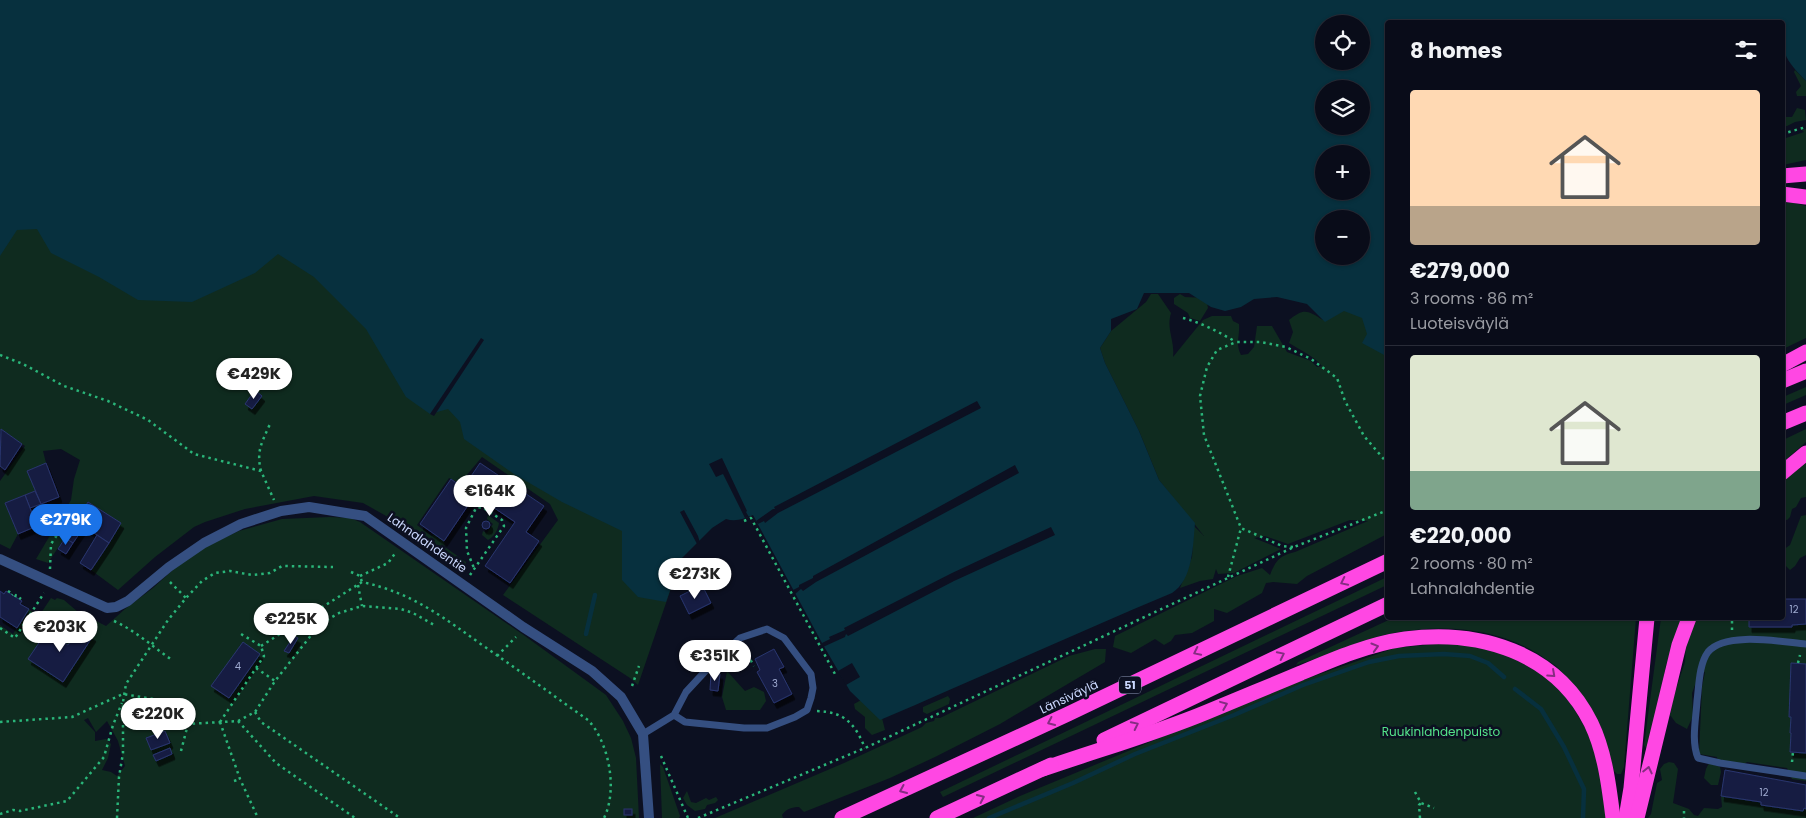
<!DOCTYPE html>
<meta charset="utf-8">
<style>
body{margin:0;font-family:Poppins,sans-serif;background:#121522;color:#f1f3f6;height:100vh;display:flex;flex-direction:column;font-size:19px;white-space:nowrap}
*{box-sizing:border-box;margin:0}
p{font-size:16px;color:#999ba2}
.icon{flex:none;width:28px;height:28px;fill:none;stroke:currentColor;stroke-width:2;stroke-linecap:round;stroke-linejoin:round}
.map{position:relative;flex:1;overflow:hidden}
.side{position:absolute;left:1385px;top:20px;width:400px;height:600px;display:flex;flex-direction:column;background:#090c19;border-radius:5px;box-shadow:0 1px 4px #0004,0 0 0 1px #292c38}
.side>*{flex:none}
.controls{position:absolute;left:1315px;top:15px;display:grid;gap:10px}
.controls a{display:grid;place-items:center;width:55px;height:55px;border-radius:50%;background:#090c19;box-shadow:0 1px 4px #0004,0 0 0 1px #292c38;font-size:25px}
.price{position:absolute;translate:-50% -42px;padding:0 11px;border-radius:18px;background:#fff;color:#222;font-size:16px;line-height:32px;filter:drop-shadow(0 1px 2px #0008)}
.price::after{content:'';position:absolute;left:50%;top:30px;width:15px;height:11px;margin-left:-8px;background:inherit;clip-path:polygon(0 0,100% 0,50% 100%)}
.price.on{background:#1a73e8;color:#fff}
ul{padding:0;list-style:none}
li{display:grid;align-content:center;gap:10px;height:265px;padding:0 25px}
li+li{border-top:1px solid #292c38}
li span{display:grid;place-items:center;height:155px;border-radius:5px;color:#555}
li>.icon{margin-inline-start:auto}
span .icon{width:90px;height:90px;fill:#fffc;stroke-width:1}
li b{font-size:21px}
h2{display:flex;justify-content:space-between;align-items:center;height:60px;padding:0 25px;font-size:21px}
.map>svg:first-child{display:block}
.green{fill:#0f2b1f;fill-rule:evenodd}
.water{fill:#07303e;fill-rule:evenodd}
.pier{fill:#0c1021}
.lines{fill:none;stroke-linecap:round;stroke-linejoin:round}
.stream{stroke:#07303e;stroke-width:4.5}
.building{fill:#181f42;stroke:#29356f;filter:url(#shadow)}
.path{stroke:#2ab579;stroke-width:2.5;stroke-dasharray:2.5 4;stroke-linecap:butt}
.lane{stroke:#354f81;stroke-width:7}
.street{stroke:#354f81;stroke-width:10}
.highway{stroke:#ff47e3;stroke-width:15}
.oneway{stroke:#862c82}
.labels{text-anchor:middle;stroke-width:5;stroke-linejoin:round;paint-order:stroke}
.number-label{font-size:10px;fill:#9faad0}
.shield{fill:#0c1021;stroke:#929dbc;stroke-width:1}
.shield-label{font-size:11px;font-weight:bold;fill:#ccd9ff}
.street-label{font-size:12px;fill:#ccd9ff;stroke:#0c1021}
.park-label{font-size:12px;fill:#54e28a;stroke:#0c1021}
</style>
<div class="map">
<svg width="1806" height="818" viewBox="0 0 1806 818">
<defs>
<filter id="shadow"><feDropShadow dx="3" dy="5.5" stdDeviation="0" flood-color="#0009"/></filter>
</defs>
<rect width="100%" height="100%" fill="#0c1021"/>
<g class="green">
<polygon points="1795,70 1806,81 1806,96 1797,96 1796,92 1801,86 1794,72"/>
<polygon points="1797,108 1805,110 1806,120 1795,122 1787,126 1783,127 1783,122 1785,117 1792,117"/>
<polygon points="1806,129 1806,160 1783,165 1783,139 1804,132 1802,130"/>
<polygon points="0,171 244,180 415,381 681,559 638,685 630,678 503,595 558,520 550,504 482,457 460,483 449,478 417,525 432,536 434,534 444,541 445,547 466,562 466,566 463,567 413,531 363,503 314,496 245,509 205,522 194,527 155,557 118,590 91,570 121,523 88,502 48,563 36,559 71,500 74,479 80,460 61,449 43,451 46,463 35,491 5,503 18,534 10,549 0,544 0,481 25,446 1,430 0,431"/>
<polygon points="1782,203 1794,203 1806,206 1806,338 1783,349"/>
<path d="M 1334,286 L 1387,336 L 1387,534 L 1307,576 L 1297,584 L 1273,582 L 1266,583 L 1262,593 L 1227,613 L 1214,609 L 1214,621 L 1192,633 L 1175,635 L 1171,641 L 1164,645 L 1155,639 L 1131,653 L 1113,647 L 1115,636 L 1237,576 L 1233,573 L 1218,574 L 1216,569 L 1213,579 L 1200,581 L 1180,588 L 1192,557 L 1194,526 L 1204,536 L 1159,480 L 1139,431 L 1105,363 L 1100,348 L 1111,331 L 1146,302 L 1151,294 L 1158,294 L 1171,313 C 1166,330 1175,340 1173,357 L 1203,320 L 1212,316 L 1231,316 L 1233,321 L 1239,324 C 1240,337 1235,343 1241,355 L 1248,354 L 1254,347 L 1257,326 L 1272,326 L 1287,352 L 1311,361 L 1317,367 L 1322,366 C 1314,356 1300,350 1289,343 L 1293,332 L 1289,320 C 1304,308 1307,310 1323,320 ZM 1350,520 L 1368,521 L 1295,552 C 1279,556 1276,560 1270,575 L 1262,568 L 1237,576 L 1234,573 L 1281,549 L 1254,538 L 1265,536 L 1288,544 Z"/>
<polygon points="1180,294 1185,297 1206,298 1208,308 1200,321 1190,318 1188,313 1174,304 1174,298"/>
<polygon points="1806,387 1806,395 1783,405 1783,397"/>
<polygon points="1806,429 1806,442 1783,462 1783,440"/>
<polygon points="1806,460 1806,497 1801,498 1796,507 1792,509 1790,517 1787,520 1783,519 1783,480"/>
<path d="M 488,515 L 499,523 C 498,530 494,537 488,540 L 482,535 L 483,531 L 487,533 L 493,524 L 487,519 Z"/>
<polygon points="1806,515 1806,555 1800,558 1795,566 1790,570 1783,563 1783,550 1790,545 1801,516"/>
<path d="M 330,517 L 350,518 L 360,522 L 525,636 L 606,695 L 623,721 L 631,738 L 636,758 L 639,818 L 0,818 L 0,625 L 13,634 L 29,609 L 39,616 L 51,598 L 55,600 L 57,598 L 64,600 L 78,612 L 106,626 L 125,609 L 153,588 L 175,568 L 206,546 L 239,531 L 282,519 ZM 88,718 L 96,732 L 107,721 L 118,741 L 125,766 L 117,776 L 111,772 L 102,770 L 108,758 L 111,744 L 106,739 L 95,741 L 95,732 L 84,720 Z"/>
<polygon points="1387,577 1387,585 943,797 940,792"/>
<path d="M 1393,618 L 1636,618 L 1624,767 L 1621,774 L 1617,774 L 1614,771 C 1609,748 1598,730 1586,709 C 1577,694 1569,678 1556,666 C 1551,662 1545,659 1540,655 C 1496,627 1443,624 1393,633 C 1360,639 1329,656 1296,665 L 1298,662 Z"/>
<polygon points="1661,618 1682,618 1666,665 1650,744 1646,748 1644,745"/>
<polygon points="1687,618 1749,618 1749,626 1792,627 1792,625 1806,624 1806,781 1792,779 1787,768 1747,762 1744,764 1718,761 1717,757 1699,754 1702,687 1705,672 1699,675 1692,693 1693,716 1687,729 1676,723 1670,715 1674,695 1685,662"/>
<polygon points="1437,644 1473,645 1498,649 1549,679 1568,699 1587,731 1599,762 1606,818 973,818 1020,796 1263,695 1317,675 1395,648"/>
<path d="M 1095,649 L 1106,649 L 1105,662 L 1000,724 L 935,757 L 890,778 L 804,812 L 799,807 C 792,807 786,809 782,815 L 783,818 L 715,818 L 844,763 L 922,727 L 926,723 L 934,721 L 935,718 L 940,718 L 1069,656 Z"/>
<polygon points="727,671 745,691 754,687 764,692 766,701 760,710 726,710 722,697"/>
<polygon points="948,696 950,699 949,704 927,714 923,712 923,707"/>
<polygon points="863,699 882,718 885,730 872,735 865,728 865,717 855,709 854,704"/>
<polygon points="1669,762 1674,763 1678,769 1673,803 1689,809 1694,815 1698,816 1704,808 1718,809 1722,807 1721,796 1761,802 1761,805 1803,811 1804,808 1806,809 1806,818 1648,818 1651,814 1657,783 1662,780 1660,769 1664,764"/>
<polygon points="1709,763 1720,767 1721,772 1718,785 1711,785 1704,778 1706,769"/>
<polygon points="660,764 663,767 680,816 679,818 662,818"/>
<polygon points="687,791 691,802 696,803 706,798 709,800 716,797 718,800 715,803 707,805 705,809 695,811 687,805 683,798"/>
</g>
<path class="water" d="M 0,0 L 1806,0 L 1806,81 C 1783,57 1783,55 1782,22 L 1388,22 L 1387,388 L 1386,356 L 1362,343 L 1367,334 L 1362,318 L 1344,311 L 1325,322 L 1307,304 L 1277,297 L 1254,299 L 1241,307 L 1225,311 L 1211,307 L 1189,293 L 1144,293 L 1137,309 L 1111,319 L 1111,331 L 1100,348 L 1105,363 L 1139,431 L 1159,480 L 1195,523 C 1193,545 1193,580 1172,593 C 1074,634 978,678 880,720 L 850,691 L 822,643 L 753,515 C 744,519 735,522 726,519 L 712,528 L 681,559 L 666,602 L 638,597 L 622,580 L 622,531 L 562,502 L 514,474 L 464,439 L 460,422 L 448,409 L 430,414 L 406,397 L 366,329 L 314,277 L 278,254 L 255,273 L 192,302 L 138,300 L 99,277 L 51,253 L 37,229 L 17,230 L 0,256 ZM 1324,24 L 1361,24 L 1361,61 L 1324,61 ZM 1324,89 L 1361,89 L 1361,126 L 1324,126 ZM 1324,154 L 1361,154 L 1361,191 L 1324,191 ZM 1324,219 L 1361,219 L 1361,256 L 1324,256 Z"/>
<g class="pier">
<polygon points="481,338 484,340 434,416 430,414"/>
<polygon points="977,401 981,408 778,513 765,523 764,521 758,524 756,521 773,509 775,509 774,507"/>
<polygon points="722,458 747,511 746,512 749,517 745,518 723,474 716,477 709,464"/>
<polygon points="1015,465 1019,473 816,582 803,591 801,589 795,594 793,590 799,587 799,585 813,578 813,576"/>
<polygon points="684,510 698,536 700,543 697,544 680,512"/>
<polygon points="1051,527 1055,535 954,581 848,636 846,634 845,637 823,647 822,643 830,639 829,637 845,630 844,628 952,573"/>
<polygon points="852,663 860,677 846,685 838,671"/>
</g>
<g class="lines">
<g class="stream">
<polyline points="586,634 595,595"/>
<polyline points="1515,689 1541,709 1564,747 1584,789 1583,818"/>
<polyline points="989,818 1073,783 1135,754 1234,715 1303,685 1369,662 1399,656 1444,654 1470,656 1488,663 1504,677"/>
</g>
</g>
<g class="building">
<polygon points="255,390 262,396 252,409 245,404"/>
<polygon points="1,429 22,444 5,470 0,466"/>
<polygon points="46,463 59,497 41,504 27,471"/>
<polygon points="480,463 544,506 526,532 539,541 510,583 485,566 515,522 475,495 444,541 420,524 451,479 463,488"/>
<polygon points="35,491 41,504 30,508 25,495"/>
<polygon points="25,495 37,526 18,534 5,503"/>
<polygon points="88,502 121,523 109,543 76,521"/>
<polygon points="76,521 84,527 73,543 65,538"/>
<circle cx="486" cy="525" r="4"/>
<polygon points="97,535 109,543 91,570 80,563"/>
<polygon points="65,538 73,543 66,554 58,549"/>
<polygon points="702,585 711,603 689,614 680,596"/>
<polygon points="0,591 4,594 6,591 22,601 20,604 29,609 17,628 0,617"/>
<polygon points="1783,599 1806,599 1806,624 1792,625 1792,627 1749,627 1749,618 1782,618"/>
<polygon points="80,627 93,636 63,682 28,659 47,631 68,645"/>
<polygon points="294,636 298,638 289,653 284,651"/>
<polygon points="243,642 260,654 229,698 211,686"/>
<polygon points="774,649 784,667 779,669 792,694 774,703 757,672 760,670 755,659"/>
<polygon points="1791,663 1806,664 1806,753 1790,752 1791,733 1790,733 1791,717 1789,717"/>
<polygon points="711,673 720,674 718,691 710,690"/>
<polygon points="159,715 161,720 149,726 146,720"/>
<polygon points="165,731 170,743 151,750 146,738"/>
<polygon points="170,748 172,754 156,761 153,755"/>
<polygon points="1725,770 1806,785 1806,809 1804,808 1803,811 1761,805 1761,802 1721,796"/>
<rect x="624" y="809" width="8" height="6"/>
</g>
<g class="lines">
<g class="path">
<polyline points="1782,134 1806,127"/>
<path d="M 1183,318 C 1202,323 1219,332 1236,342"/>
<polyline points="0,355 23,364 64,386 108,401 148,420 194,454 261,471 274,500"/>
<path d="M 261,471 C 256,451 262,442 270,424"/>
<polyline points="744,521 751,518 835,674 838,675"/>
<polyline points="1293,547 1282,546 1241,528 1204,435 1200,396 1207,367 1217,350 1236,342 1261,342 1286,347 1311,359 1337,378 1345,401 1364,436 1388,464"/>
<polyline points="50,569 51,544 77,505"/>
<polyline points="351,572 360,576 362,582"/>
<polyline points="470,575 504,526 502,520 482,507 476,508 466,528 467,551 474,568"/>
<polyline points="360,576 388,563 396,552"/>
<polyline points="1228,577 1241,528"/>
<polyline points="170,582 186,598"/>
<polyline points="358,585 362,606"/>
<polyline points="8,591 13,594 12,595"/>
<polyline points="15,597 16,595 21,599"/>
<path d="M 114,621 C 136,631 153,647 172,660"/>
<polyline points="0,628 15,638 44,593"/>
<polyline points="1732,630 1732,618"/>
<polyline points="64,642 84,610"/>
<path d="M 261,646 L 362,582 C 413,593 444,618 485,647 C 520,671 554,696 588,720 C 609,742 618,790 604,818"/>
<polyline points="744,649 754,666"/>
<polyline points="497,656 516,637"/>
<polyline points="1798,663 1800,655"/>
<polyline points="256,668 275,681"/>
<polyline points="632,686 639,666"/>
<polyline points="185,700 188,724"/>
<path d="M 817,711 C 845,712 855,724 865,748"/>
<polyline points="255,712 261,722 400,818"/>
<polyline points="238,721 276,763 355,818"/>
<polyline points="0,722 72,717 123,694 153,699"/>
<polyline points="220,722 264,656 261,646 241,634"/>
<polyline points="220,722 240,779 258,818"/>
<polyline points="181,751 188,724 238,721 255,712 275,681 320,624 339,613 362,606 401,609 413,613 436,626"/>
<polyline points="661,756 688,818"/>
<polyline points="1792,762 1793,752"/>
<polyline points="234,781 240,779"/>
<polyline points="1415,792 1421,803 1434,808"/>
<polyline points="1684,811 1684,818"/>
<polyline points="0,814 13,810 20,811 67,801 104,757 113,725 122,703"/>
<polyline points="117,818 119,777 123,753 123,702 126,684 168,620 186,598 202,581 215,573 230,571 252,575 270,573 282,566 333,567"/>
<polyline points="698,818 865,748 1294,547 1388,510"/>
<polyline points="1420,818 1419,805 1421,803"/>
</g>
<g class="lane">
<path d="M 1806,644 C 1782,642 1725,631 1708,652 C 1699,664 1699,686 1697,701 C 1696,719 1691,741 1698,758 L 1720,763 L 1806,776"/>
<polyline points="643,734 674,715 685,722 744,728 767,728 795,717 807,710 811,698 813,688 811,674 784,638 767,629 740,638 711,665 686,692 674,715"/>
</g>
<polyline class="street" points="0,559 107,608 116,607 128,601 169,567 204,543 241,524 281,511 309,507 365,516 523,627 592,671 621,697 643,734 649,818"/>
<g class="highway">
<polyline points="1782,176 1806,174"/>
<polyline points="1782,194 1806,197"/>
<polyline points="1782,365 1806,352"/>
<polyline points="1782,381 1806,371"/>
<polyline points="1782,423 1806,413"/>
<polyline points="1782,473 1806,453"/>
<polyline points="1104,740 1388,604"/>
<path d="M 1043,769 C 1098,750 1154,734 1207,712 C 1238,699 1270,686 1301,673 C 1334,659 1369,644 1405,639 C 1479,629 1556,652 1591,723 C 1605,752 1609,786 1613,818"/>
<polyline points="842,818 1068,714 1388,561"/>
<polyline points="937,818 1051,765"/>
<polyline points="1626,818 1631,788 1647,618"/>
<polyline points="1637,818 1679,645 1689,618"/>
</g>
</g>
<defs><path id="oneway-chevron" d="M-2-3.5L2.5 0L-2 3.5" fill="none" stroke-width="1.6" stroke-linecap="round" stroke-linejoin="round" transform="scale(1.25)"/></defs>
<g class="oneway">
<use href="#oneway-chevron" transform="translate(1344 582) rotate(154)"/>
<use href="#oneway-chevron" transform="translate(1375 647) rotate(-16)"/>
<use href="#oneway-chevron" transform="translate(1197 652) rotate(154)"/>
<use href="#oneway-chevron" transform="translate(1281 655) rotate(-26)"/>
<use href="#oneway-chevron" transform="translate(1552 674) rotate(42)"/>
<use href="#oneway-chevron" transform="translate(1224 705) rotate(-22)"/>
<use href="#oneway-chevron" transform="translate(1051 722) rotate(155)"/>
<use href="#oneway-chevron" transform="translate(1135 725) rotate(-26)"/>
<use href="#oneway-chevron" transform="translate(1648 770) rotate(-77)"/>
<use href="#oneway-chevron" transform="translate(903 790) rotate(156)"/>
<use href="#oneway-chevron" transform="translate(981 798) rotate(-25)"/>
</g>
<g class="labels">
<g class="number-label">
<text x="1794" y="613">12</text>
<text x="238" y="670">4</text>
<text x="775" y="687">3</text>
<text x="1764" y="796">12</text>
</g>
<rect class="shield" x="1119" y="676.5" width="22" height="17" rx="4"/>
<g class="shield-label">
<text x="1130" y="689">51</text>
</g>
<g class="street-label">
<text transform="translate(427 543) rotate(35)" y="4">Lahnalahdentie</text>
<text transform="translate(1069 697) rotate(-25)" y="4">Länsiväylä</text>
</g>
<g class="park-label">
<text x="1441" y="736">Ruukinlahdenpuisto</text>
</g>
</g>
</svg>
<div class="controls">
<a><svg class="icon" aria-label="locate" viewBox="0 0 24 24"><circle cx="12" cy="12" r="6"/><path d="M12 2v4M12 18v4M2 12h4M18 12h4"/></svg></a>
<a><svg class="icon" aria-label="layers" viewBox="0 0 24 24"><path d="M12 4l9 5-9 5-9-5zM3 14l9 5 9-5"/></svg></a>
<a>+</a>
<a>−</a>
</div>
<b class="price" style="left:254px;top:400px">€429K</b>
<b class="price" style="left:490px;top:517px">€164K</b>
<b class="price on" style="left:66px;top:546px">€279K</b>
<b class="price" style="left:695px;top:600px">€273K</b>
<b class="price" style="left:291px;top:645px">€225K</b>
<b class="price" style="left:60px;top:653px">€203K</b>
<b class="price" style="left:715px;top:682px">€351K</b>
<b class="price" style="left:158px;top:740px">€220K</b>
<section class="side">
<h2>8 homes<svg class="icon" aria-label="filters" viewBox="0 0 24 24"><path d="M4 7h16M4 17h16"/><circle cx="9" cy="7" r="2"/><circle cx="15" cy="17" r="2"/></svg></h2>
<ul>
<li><span style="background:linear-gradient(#ffd9b3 75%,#b9a48a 0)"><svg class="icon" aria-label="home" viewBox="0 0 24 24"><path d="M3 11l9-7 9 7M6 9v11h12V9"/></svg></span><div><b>€279,000</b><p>3 rooms · 86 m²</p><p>Luoteisväylä</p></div></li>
<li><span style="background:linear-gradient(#dfe7d0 75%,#7fa58c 0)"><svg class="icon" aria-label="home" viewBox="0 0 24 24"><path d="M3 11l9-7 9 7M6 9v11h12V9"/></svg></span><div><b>€220,000</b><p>2 rooms · 80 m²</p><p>Lahnalahdentie</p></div></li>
</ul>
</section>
</div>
